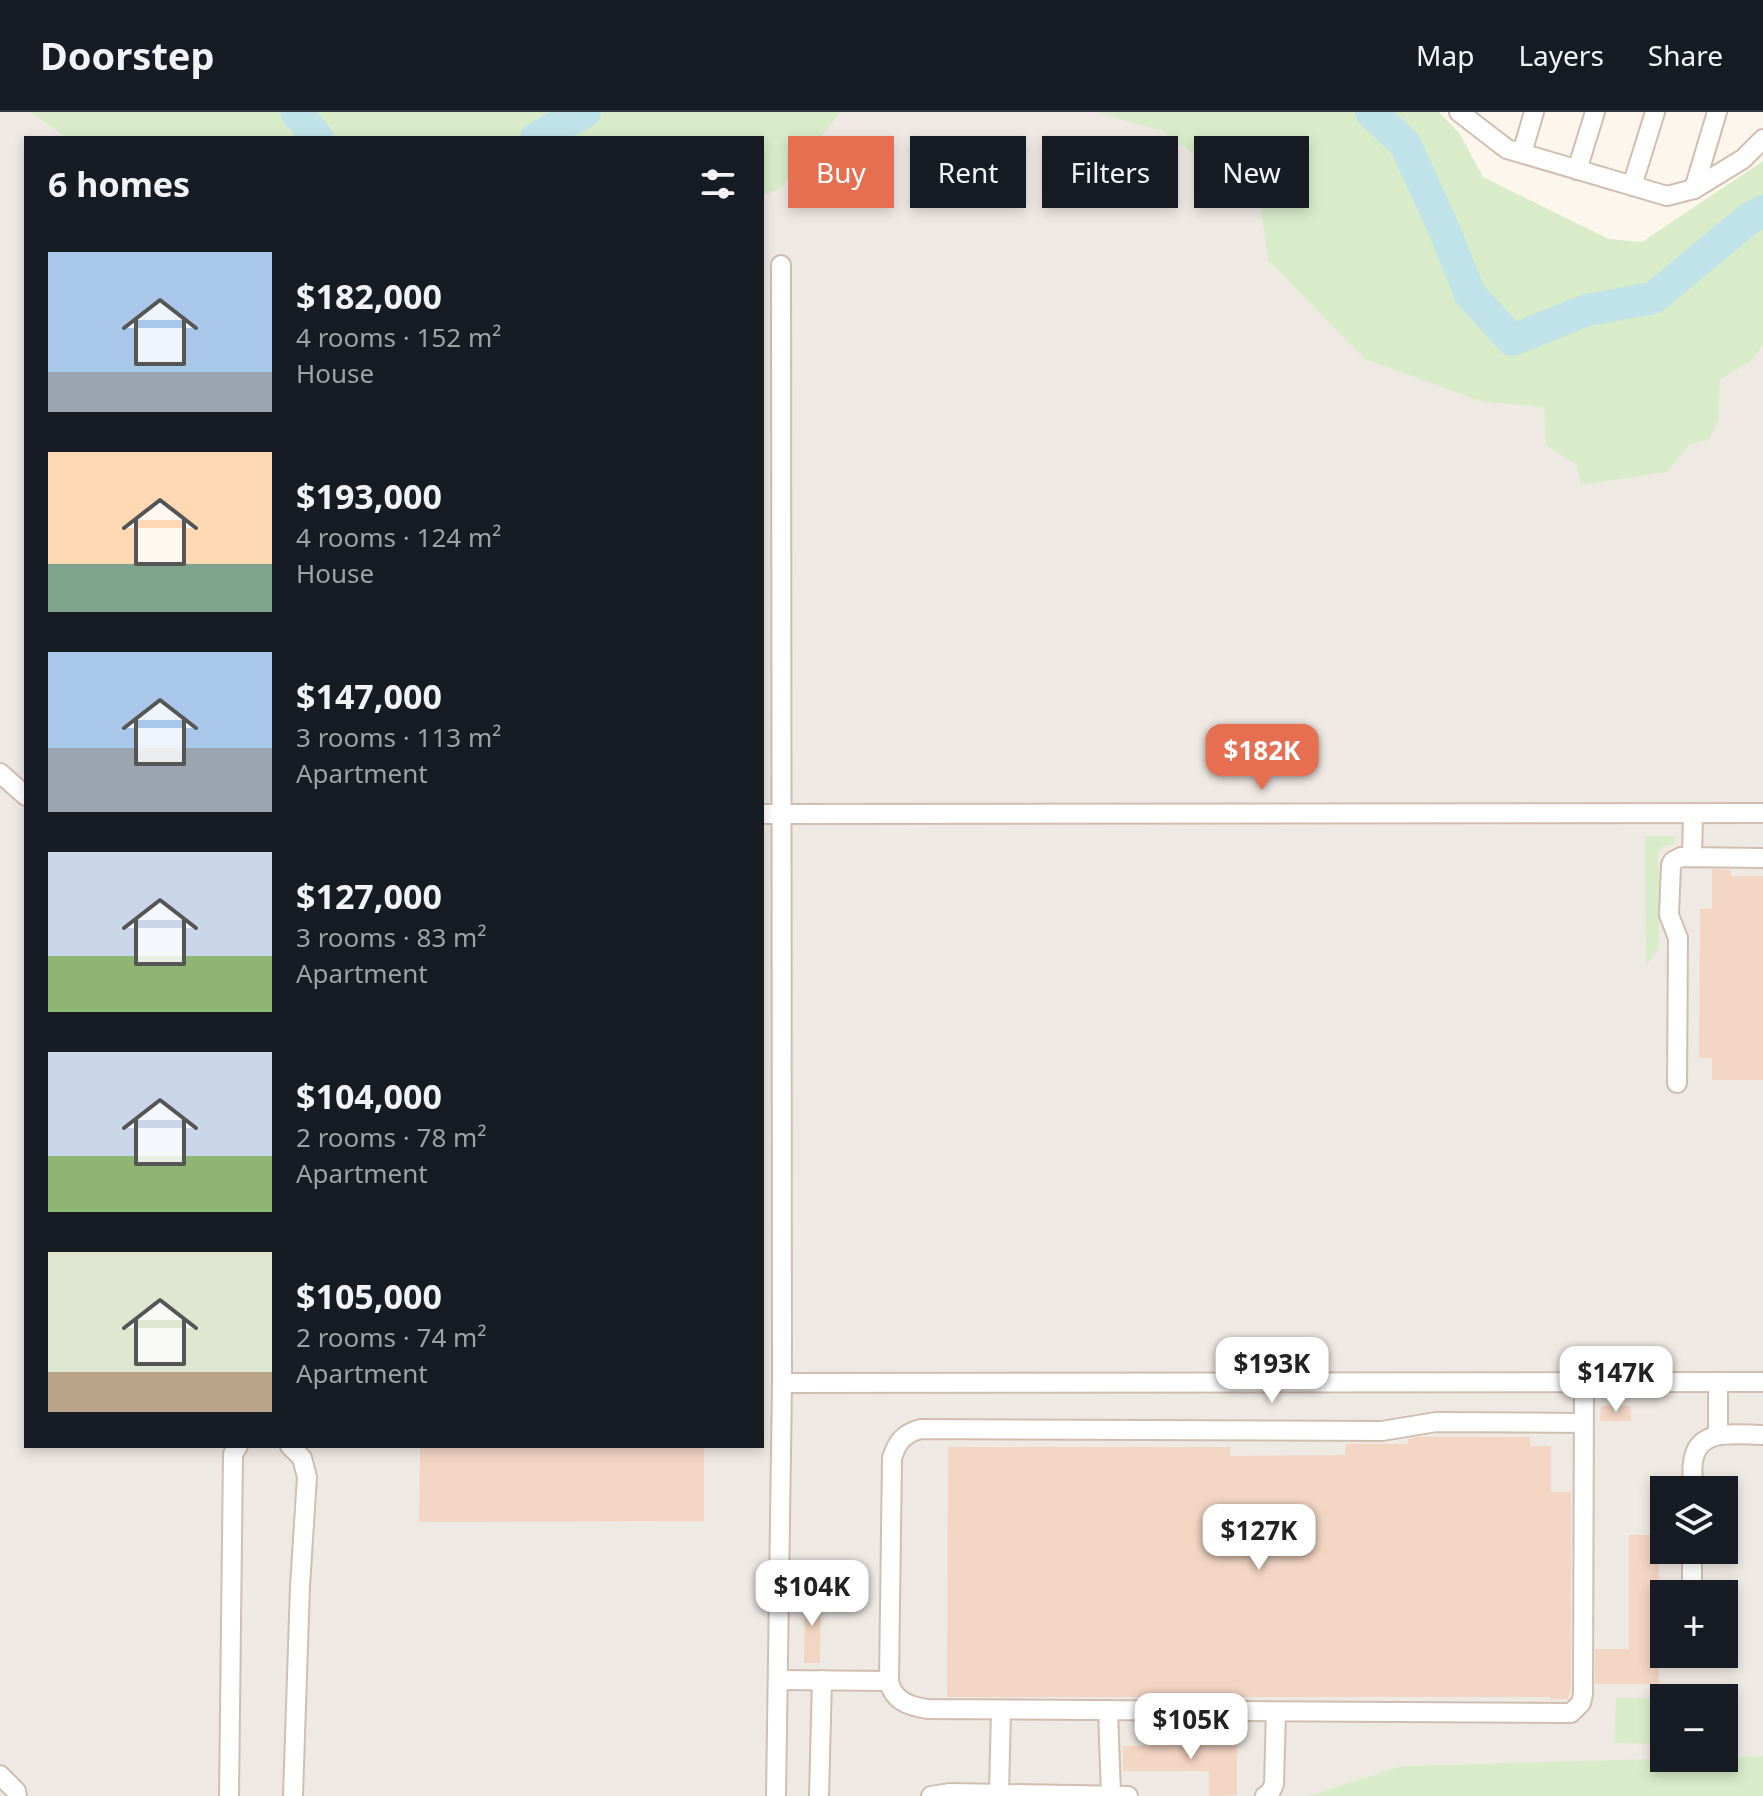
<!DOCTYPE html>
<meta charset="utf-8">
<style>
body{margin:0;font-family:"Noto Sans",sans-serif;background:#242831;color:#f1f3f6;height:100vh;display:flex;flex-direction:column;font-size:30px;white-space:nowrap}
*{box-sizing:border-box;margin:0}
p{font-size:26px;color:#9ea1a6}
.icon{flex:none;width:44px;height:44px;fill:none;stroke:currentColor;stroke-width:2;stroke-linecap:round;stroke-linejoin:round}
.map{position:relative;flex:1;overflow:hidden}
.side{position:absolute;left:24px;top:24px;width:740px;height:1312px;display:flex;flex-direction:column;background:#171b24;border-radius:0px;box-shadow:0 4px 12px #0003}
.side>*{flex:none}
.banner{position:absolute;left:788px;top:24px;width:760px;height:72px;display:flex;gap:16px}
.fabs{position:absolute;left:1650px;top:1364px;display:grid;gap:16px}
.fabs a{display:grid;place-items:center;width:88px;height:88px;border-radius:0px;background:#171b24;box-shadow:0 4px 12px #0003;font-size:40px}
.price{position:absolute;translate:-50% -68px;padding:0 18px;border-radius:16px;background:#fff;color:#222;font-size:26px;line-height:52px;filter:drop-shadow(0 2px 4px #0008)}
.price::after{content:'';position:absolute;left:50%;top:48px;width:24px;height:18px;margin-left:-12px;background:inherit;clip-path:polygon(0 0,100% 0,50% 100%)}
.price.on{background:#e76f51;color:#fff}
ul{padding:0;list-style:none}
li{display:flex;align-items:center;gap:24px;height:200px;padding:0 24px}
li span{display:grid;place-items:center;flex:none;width:224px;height:160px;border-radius:0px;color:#555}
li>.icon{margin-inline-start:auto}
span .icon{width:96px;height:96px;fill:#fffc;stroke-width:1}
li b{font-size:34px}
h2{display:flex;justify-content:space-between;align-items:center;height:96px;padding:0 24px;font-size:34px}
.tag{padding:0 28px;border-radius:0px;background:#171b24;box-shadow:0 4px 12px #0003;font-size:28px;line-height:72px}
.tag.on{background:#e76f51;color:#fff}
header{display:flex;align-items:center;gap:48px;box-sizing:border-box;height:112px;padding:0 40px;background:#171b24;border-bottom:2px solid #363941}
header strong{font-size:38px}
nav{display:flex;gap:44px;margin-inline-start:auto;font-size:28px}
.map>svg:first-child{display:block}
.industrial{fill:#efe9e4;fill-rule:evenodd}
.green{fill:#d8ecc9}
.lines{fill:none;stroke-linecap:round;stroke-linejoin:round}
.river{stroke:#bfe3e8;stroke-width:32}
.building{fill:#f3d5c3}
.minor-casing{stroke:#d1beb0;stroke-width:22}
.minor{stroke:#fff;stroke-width:18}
</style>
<header>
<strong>Doorstep</strong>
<nav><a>Map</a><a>Layers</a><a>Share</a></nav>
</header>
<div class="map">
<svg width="1763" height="1684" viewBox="0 0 1763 1684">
<rect width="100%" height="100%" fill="#fdf6ec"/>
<path class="industrial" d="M 0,0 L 30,0 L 67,26 L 26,26 L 26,1334 L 762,1334 L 762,84 L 780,77 L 841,0 L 1096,0 L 1163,18 L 1260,91 L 1268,148 L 1483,290 L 1545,295 L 1546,334 L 1667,360 L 1691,332 L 1709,328 L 1719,308 L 1720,268 L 1751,248 L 1763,233 L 1763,1644 L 1724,1645 L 1724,1586 L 1664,1586 L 1664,1646 L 1699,1646 L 1401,1654 L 1308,1684 L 0,1684 ZM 1664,1378 L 1724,1378 L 1724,1438 L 1664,1438 ZM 1664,1482 L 1724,1482 L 1724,1542 L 1664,1542 Z"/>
<g class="green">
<polygon points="30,0 841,0 780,77 762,84 762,26 67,26"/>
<polygon points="1096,0 1439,0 1460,22 1483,65 1609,127 1642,130 1763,49 1763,233 1752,248 1720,268 1719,308 1709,328 1691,332 1667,360 1581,373 1576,352 1546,334 1544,295 1483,290 1365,247 1268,148 1260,91 1163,19"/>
<polygon points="1645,724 1676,724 1674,732 1661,735 1657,748 1659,760 1659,834 1656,841 1646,853"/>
<polygon points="1616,1586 1655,1586 1655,1632 1615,1631"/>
<polygon points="1763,1644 1763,1684 1308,1684 1401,1654"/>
</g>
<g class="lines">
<g class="river">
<polyline points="296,0 318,26"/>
<polyline points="1371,0 1405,32 1443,115 1470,182 1512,228 1587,198 1653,186 1750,106 1763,99"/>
<polyline points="536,26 585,0"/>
</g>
</g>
<g class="building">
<polygon points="1712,757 1731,758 1731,764 1763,764 1763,968 1712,968 1712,946 1699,946 1700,797 1712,797"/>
<polygon points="1601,1294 1631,1294 1631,1309 1600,1309"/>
<polygon points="1418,1325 1530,1325 1530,1334 1551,1334 1551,1380 1571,1380 1571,1572 1568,1587 1550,1587 1550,1585 947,1585 948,1335 1230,1335 1230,1344 1345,1343 1346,1332 1408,1332 1408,1327"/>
<polygon points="420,1334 704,1334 704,1409 419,1410"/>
<polygon points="1629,1423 1659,1423 1659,1572 1595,1572 1595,1537 1629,1537"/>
<polygon points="805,1481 821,1481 820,1551 804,1551"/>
<polygon points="1209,1623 1237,1623 1237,1683 1209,1684 1209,1659 1123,1659 1123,1634 1209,1633"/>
</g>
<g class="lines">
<defs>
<g id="minor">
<polyline points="1459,0 1507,37 1667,84 1694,77 1743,47 1763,27"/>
<polyline points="1522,41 1534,0"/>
<polyline points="1577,58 1595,0"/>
<polyline points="1632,74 1655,0"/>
<polyline points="1694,77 1717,0"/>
<polyline points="0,661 26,684"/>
<polyline points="762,702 1763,701"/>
<polyline points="1692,745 1693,701"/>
<polyline points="1677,971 1678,826 1669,803 1671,753 1673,749 1681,745 1763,746"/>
<polyline points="782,1271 1763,1270"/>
<path d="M 1583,1311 L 1436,1310 L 1382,1319 L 921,1317 C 904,1321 897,1330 892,1346 L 889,1569 C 893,1589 909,1594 927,1597 L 1571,1601 L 1581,1591 L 1583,1582 L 1584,1270"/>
<polyline points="1718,1323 1718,1270"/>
<polyline points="290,1334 302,1346 307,1365 300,1474 293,1684"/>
<path d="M 1693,1378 C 1693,1367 1691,1355 1694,1345 C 1701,1315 1740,1323 1763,1323"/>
<polyline points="1692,1482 1692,1438"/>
<polyline points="778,1568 889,1569"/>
<polyline points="1108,1598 1111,1683"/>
<polyline points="0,1663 16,1679 17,1684"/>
<polyline points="999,1681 1001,1598"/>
<polyline points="229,1684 233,1342 238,1334"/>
<polyline points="776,1684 782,1271 781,153"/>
<polyline points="819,1684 822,1568"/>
<polyline points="931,1684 950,1681 1128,1684"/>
<polyline points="1265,1684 1270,1681 1274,1672 1276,1600"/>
</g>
</defs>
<use href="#minor" class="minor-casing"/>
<use href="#minor" class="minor"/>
</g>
</svg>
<div class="fabs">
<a><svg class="icon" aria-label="layers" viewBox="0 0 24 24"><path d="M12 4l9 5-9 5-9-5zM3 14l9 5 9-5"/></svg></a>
<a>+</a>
<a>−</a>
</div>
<b class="price on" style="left:1262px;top:680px">$182K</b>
<b class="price" style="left:1272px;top:1293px">$193K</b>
<b class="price" style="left:1616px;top:1302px">$147K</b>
<b class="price" style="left:1259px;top:1460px">$127K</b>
<b class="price" style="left:812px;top:1516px">$104K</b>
<b class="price" style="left:1191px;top:1649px">$105K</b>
<div class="banner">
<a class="tag on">Buy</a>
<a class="tag">Rent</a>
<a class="tag">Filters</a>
<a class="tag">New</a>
</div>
<section class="side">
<h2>6 homes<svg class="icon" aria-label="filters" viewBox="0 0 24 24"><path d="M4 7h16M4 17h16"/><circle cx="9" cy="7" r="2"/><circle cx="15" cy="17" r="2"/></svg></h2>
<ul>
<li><span style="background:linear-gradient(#a9c7e8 75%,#9aa5b1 0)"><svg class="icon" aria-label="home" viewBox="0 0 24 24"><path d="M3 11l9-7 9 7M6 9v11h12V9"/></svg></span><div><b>$182,000</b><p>4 rooms · 152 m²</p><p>House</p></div></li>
<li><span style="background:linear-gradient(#ffd9b3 70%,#7fa58c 0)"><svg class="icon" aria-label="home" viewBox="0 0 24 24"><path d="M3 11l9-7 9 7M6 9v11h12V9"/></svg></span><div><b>$193,000</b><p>4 rooms · 124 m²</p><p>House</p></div></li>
<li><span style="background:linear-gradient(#a9c7e8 60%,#9aa5b1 0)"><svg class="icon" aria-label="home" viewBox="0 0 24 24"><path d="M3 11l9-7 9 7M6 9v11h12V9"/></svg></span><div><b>$147,000</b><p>3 rooms · 113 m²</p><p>Apartment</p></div></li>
<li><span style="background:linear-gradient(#c9d6e8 65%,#8fb573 0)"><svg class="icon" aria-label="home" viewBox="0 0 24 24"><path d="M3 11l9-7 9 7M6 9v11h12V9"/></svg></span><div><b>$127,000</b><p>3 rooms · 83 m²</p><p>Apartment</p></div></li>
<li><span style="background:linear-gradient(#c9d6e8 65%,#8fb573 0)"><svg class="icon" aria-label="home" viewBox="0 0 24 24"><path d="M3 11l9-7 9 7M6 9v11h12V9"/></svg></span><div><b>$104,000</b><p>2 rooms · 78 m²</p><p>Apartment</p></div></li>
<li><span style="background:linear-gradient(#dfe7d0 75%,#b9a48a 0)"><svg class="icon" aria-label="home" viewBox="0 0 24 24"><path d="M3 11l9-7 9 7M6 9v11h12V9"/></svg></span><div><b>$105,000</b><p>2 rooms · 74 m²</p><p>Apartment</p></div></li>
</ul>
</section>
</div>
